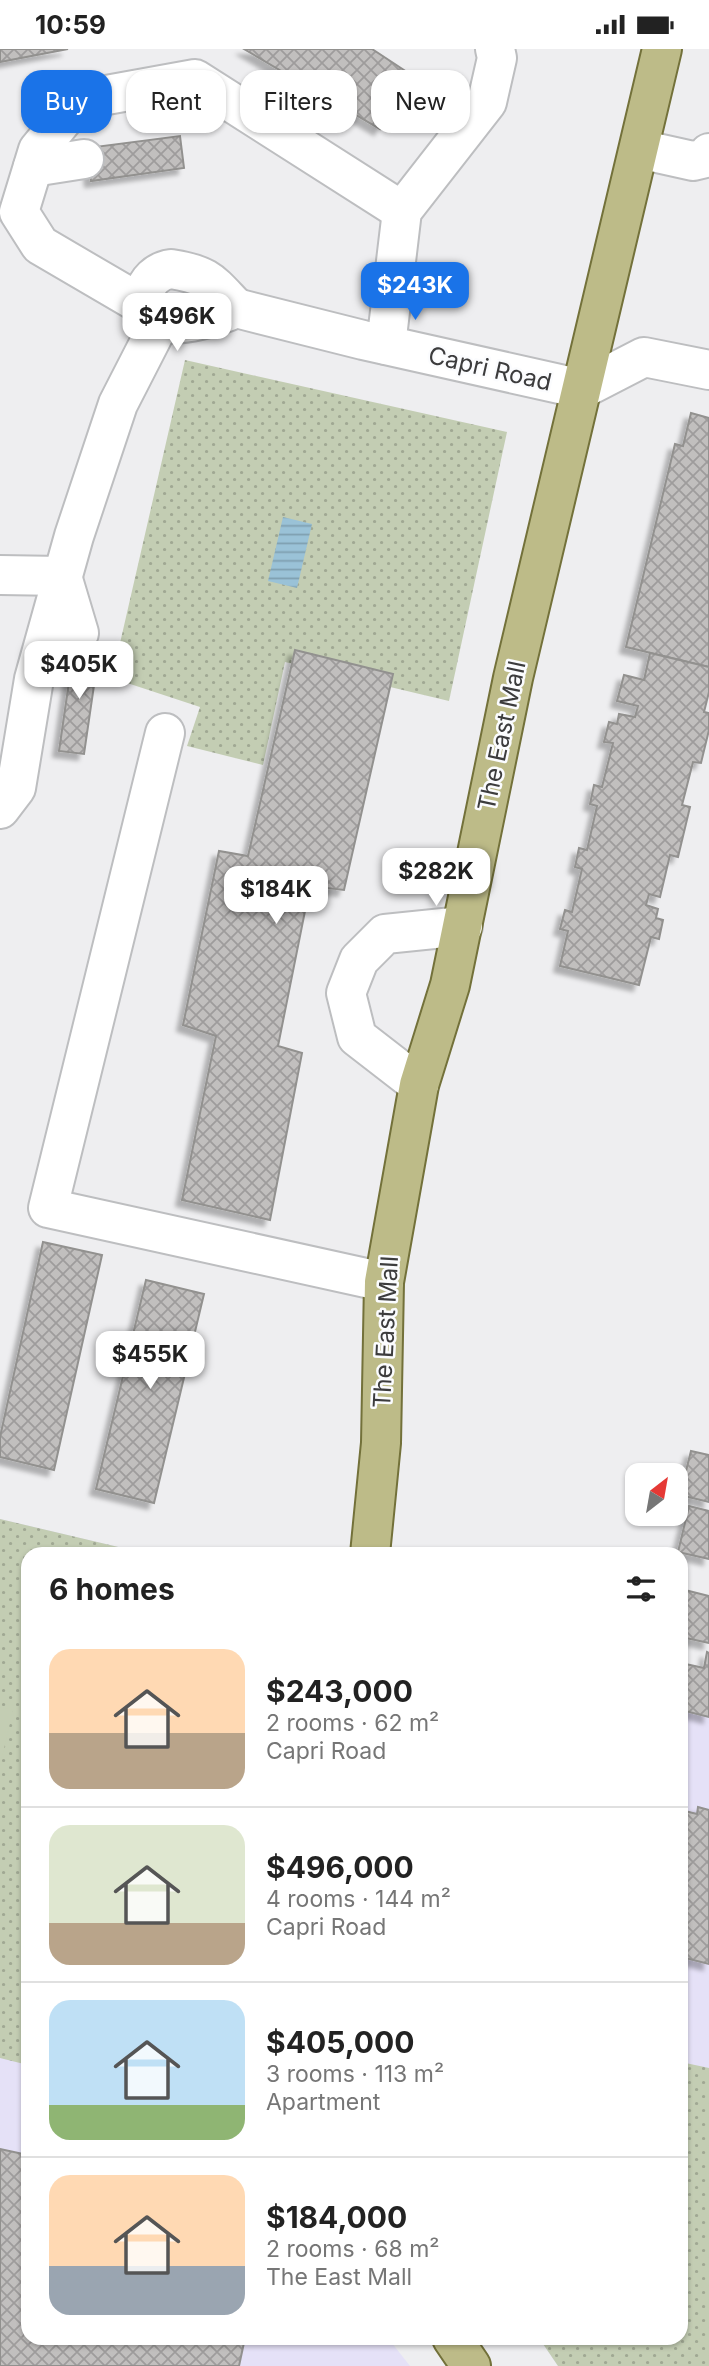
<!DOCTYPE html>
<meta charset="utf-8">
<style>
body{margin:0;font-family:Inter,sans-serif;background:#f2f2f2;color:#222;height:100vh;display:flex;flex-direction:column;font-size:26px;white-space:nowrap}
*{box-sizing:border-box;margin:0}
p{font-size:23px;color:#767676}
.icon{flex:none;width:38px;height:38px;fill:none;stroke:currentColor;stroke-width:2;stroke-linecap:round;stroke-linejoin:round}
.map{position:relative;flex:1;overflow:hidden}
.panel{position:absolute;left:21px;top:1498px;width:667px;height:798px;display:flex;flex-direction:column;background:#fff;border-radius:21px;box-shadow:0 2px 5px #0004}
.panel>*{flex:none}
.top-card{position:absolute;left:21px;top:21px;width:668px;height:63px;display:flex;gap:14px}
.needle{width:46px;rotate:31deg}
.controls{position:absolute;left:625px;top:1414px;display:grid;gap:14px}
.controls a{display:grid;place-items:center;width:63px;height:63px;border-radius:14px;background:#fff;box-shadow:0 2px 5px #0004;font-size:35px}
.price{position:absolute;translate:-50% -60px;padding:0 16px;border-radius:14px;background:#fff;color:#222;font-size:23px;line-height:46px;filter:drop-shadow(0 2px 4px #0008)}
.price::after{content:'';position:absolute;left:50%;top:42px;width:21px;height:16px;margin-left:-10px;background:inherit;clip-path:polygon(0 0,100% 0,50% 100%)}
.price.selected{background:#1a73e8;color:#fff}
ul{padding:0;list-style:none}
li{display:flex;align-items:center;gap:21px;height:175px;padding:0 28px}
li+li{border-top:2px solid #e0e0e0}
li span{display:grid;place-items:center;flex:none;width:196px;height:140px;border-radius:21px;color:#555}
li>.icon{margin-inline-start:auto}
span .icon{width:84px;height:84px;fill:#fffc;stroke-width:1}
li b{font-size:30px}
h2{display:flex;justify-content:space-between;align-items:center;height:84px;padding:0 28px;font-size:30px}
.chip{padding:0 24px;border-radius:21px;background:#fff;box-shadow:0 2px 5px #0004;font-size:24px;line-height:63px}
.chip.selected{background:#1a73e8;color:#fff}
.status{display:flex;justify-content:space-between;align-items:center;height:49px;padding:0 35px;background:#fff;direction:ltr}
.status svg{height:19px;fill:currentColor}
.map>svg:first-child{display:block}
.education{fill:#e5e1f7}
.green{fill:url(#green-dots)}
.pitch{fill:#c3cdb3}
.water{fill:url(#water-rules)}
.building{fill:url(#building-cross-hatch);stroke:#92918f;stroke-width:2;filter:url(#shadow)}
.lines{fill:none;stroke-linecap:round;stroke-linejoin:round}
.minor-casing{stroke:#bdbec0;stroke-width:42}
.major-casing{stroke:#73713a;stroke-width:42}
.minor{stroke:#fff;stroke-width:38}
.major{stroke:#bdbb88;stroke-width:38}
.labels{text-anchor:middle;stroke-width:5;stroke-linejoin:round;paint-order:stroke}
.street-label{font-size:24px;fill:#3c3c3d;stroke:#fbfcfe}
</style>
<div class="status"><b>10:59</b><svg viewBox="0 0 49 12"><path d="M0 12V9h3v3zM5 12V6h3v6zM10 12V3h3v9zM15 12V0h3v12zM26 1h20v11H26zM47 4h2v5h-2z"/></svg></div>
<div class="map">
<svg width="709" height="2317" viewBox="0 0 709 2317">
<defs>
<pattern id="green-dots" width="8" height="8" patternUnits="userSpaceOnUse" patternTransform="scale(1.75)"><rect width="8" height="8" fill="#c3cdb3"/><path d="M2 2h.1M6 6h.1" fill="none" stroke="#a0a893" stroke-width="1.8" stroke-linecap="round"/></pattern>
<pattern id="water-rules" width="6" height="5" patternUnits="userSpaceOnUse" patternTransform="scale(1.75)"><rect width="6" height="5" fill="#9ac2d7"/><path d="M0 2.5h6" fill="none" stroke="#7f9fb0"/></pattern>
<pattern id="building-cross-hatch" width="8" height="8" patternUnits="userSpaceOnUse" patternTransform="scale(1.75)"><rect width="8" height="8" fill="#c1bfbe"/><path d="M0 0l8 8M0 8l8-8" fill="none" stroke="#9e9c9c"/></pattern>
<filter id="shadow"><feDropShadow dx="-6" dy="6" stdDeviation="2" flood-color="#0004"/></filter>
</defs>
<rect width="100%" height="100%" fill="#eeeef0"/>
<g class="education">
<polygon points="0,1470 148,1505 28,1505 28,2289 388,2289 410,2317 0,2317"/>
<polygon points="681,1661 709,1667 709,2317 558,2317 539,2289 681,2289"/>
</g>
<g class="green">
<polygon points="185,311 507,383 449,652 285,613 263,716 187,697 200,658 112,629"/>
<polygon points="0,1470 148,1505 28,1505 28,2016 0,2009"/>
<polygon points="681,2013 709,2019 709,2317 558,2317 539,2289 681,2289"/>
</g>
<polygon class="pitch" points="0,1658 13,1661 0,1717"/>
<polygon class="water" points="283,468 312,475 297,539 268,532"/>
<g class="building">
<polygon points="0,0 68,0 0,13"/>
<polygon points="244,0 372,0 410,25 380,80"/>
<polygon points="180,87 184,119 91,132 87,99"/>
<polygon points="691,364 709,369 709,618 626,598 675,395 683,397"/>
<polygon points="74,598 99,602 84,705 59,702"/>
<polygon points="295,601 393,625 344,841 310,837 278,997 302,1004 270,1171 182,1151 216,987 183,976 219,802 248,807"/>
<polygon points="650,604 709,618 709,643 704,663 709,664 709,681 701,714 693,713 682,756 690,758 678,808 670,806 660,848 649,845 646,856 658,860 656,869 663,871 659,890 651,888 639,936 560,917 568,882 560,880 565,861 572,863 582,820 575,818 579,799 587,801 597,757 590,755 594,736 602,738 613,694 604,693 609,673 617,675 619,665 635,668 638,657 617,652 624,626 644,631"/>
<polygon points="43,1193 102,1206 54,1421 0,1408 0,1388"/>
<polygon points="146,1231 204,1245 154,1454 96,1440"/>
<polygon points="691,1402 709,1406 709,1453 680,1446"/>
<polygon points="689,1457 709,1462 709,1510 678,1503"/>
<polygon points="681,1540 709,1547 709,1594 681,1588"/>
<polygon points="707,1603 709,1604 709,1668 681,1661 681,1614 704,1619"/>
<polygon points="698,1758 709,1761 709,1915 681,1908 681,1761 697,1765"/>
<polygon points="0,2100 28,2106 28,2289 245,2289 239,2317 0,2317"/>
</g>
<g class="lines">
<defs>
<g id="minor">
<polyline points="639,100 693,112 706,109 709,104"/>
<polyline points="33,118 84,110"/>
<path d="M 171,220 C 209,226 211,233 236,259 C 220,267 179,279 162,273 C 132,263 142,224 171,220 Z"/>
<polyline points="146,258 40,196 19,163 38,101 79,51 195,30 402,162"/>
<polyline points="236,259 363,291 582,340 644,308 709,321"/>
<polyline points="386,296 402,162 487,53 497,9 495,0"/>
<polyline points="0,526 62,527 79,584"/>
<polyline points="165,684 48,1159 384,1233"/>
<polyline points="0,760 16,739 34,630 74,487 118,355 160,273"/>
<polyline points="419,1036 357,988 346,944 359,911 385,885 463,877"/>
</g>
<g id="major">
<polyline points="370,1505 381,1394 384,1233 419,1036 450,936 513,629 662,0"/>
<polyline points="452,2289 471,2317"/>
</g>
</defs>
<use href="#minor" class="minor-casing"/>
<use href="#major" class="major-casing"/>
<use href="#minor" class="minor"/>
<use href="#major" class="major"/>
</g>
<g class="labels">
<g class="street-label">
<text transform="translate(490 320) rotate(13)" y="8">Capri Road</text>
<text transform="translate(502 687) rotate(-78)" y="8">The East Mall</text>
<text transform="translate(386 1283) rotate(-87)" y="8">The East Mall</text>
</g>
</g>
</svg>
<div class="controls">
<a><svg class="needle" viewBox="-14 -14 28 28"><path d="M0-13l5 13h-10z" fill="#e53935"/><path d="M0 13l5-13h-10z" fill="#767676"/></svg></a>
</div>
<b class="price selected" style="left:415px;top:273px">$243K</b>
<b class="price" style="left:177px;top:304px">$496K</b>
<b class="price" style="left:79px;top:652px">$405K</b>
<b class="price" style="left:436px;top:859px">$282K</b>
<b class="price" style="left:276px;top:877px">$184K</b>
<b class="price" style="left:150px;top:1342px">$455K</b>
<div class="top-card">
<a class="chip selected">Buy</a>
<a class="chip">Rent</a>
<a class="chip">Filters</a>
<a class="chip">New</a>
</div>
<section class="panel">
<h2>6 homes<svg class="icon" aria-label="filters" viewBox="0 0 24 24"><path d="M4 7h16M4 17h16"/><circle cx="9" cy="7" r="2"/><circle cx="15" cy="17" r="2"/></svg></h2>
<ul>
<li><span style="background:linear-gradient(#ffd9b3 60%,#b9a48a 0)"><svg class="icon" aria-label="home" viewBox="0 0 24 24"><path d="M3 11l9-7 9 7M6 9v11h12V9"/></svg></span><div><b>$243,000</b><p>2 rooms · 62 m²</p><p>Capri Road</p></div></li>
<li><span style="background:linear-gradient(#dfe7d0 70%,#b9a48a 0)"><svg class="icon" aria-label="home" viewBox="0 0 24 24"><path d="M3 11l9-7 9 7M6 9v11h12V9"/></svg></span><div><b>$496,000</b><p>4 rooms · 144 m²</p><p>Capri Road</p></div></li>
<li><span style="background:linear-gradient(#bfe0f5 75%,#8fb573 0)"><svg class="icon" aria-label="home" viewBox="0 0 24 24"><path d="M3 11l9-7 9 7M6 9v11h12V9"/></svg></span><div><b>$405,000</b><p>3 rooms · 113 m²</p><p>Apartment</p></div></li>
<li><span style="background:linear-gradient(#ffd9b3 65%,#9aa5b1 0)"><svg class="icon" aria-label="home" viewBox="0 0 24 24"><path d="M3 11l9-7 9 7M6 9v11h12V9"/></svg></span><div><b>$184,000</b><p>2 rooms · 68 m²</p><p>The East Mall</p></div></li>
</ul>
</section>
</div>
